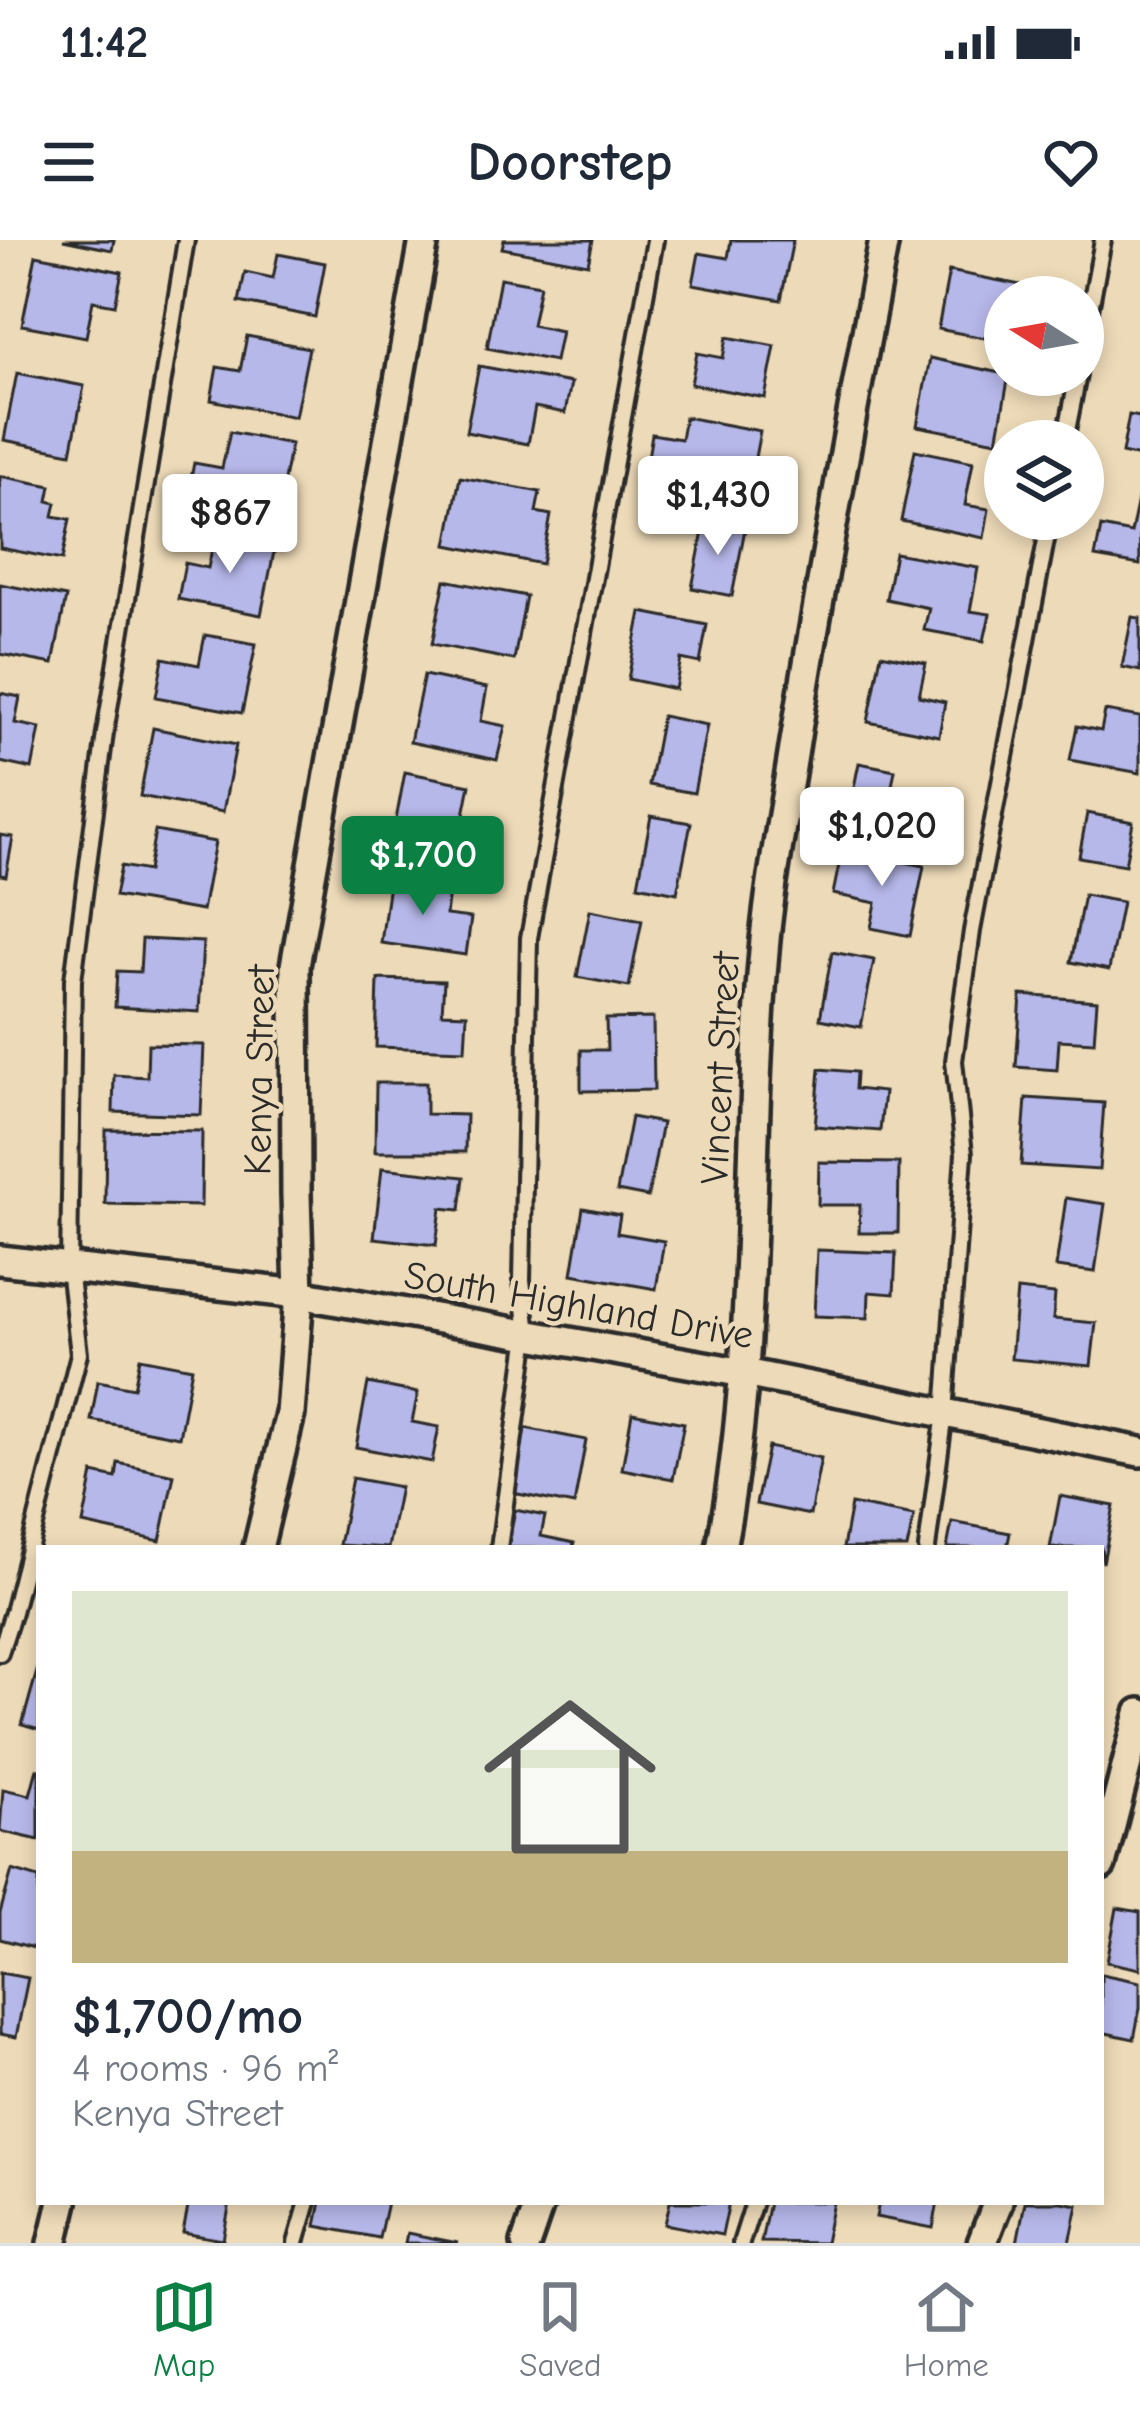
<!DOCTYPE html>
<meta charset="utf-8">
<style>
body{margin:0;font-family:"Comic Neue",sans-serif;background:#f6f6f7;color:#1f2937;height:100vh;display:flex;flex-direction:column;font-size:45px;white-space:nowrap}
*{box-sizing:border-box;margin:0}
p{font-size:39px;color:#747a83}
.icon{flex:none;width:66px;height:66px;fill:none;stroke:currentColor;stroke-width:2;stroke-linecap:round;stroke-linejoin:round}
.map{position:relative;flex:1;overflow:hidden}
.panel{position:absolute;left:36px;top:1305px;width:1068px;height:660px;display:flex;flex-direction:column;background:#fff;border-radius:0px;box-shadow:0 6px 18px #0003}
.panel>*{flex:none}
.needle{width:78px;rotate:281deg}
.fabs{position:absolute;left:984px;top:36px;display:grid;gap:24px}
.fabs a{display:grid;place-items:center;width:120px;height:120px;border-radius:50%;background:#fff;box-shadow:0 6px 18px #0003;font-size:60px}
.price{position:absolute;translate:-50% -102px;padding:0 27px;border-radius:12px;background:#fff;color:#222;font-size:39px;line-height:78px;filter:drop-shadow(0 3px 6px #0008)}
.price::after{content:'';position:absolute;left:50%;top:72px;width:36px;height:27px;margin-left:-18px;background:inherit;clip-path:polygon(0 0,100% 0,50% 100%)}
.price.current{background:#0b8043;color:#fff}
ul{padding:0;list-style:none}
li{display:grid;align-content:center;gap:24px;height:636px;padding:0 36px}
li span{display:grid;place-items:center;height:372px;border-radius:0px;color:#555}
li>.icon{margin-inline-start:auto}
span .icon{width:216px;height:216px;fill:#fffc;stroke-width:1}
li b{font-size:51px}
.status{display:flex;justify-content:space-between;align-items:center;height:84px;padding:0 60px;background:#fff;direction:ltr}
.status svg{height:33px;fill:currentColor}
header{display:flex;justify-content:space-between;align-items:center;height:156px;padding:0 36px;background:#fff;font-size:54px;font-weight:700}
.dock{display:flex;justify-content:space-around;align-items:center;height:168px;border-top:3px solid #e0e1e3;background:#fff;font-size:33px;color:#747a83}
.dock a{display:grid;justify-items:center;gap:6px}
.dock .current{color:#0b8043}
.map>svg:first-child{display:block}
.building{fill:#b7b8ea;stroke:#2b2b2b;stroke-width:3}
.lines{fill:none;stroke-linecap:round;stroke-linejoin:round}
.lane-casing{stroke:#2b2b2b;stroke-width:22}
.street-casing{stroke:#2b2b2b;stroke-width:36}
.lane{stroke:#eddab8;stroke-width:14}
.street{stroke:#eddab8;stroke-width:27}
.labels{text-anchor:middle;stroke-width:9;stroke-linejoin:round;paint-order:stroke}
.street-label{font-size:39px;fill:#2b2b2b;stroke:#eddab8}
</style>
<div class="status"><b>11:42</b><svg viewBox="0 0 49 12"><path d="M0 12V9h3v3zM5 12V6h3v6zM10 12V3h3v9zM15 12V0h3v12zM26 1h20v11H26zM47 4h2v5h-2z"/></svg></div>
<header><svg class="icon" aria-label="menu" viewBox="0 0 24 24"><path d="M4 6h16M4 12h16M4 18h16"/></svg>Doorstep<svg class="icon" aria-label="heart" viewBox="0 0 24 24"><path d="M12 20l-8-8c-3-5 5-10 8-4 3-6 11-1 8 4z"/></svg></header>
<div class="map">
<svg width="1140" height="2003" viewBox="0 0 1140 2003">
<rect width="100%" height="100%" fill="#eddab8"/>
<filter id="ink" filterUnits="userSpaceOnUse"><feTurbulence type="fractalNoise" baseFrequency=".00833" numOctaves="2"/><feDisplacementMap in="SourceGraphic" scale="24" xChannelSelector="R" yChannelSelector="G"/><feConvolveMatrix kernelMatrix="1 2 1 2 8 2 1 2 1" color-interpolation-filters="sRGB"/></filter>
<g filter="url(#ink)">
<g class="building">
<polygon points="63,0 114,0 112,10"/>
<polygon points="504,0 593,0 588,24 502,8"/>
<polygon points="731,0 793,0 781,60 693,44 699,13 728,18"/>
<polygon points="278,14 325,23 315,77 239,62 245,32 273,38"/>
<polygon points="36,15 122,32 115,65 93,61 86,97 22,85"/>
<polygon points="949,31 1031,47 1029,57 1005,57 1005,102 938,89"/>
<polygon points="500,38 540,45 532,85 561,91 555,121 487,108"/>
<polygon points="247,96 309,108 295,177 211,160 217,127 240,131"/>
<polygon points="727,97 775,106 765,158 691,144 697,113 723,118"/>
<polygon points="930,118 1009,135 997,201 917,186"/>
<polygon points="479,126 571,143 565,173 535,167 528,204 466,192"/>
<polygon points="17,133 84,146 71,213 4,200"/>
<polygon points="1129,175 1140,177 1140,217 1122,213"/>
<polygon points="685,177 760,191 747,260 644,241 652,194 681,199"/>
<polygon points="230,192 291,204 277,276 187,258 194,223 222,228"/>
<polygon points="915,210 973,222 965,265 989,269 984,298 901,281"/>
<polygon points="0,236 51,246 48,261 56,263 53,276 70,279 62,320 0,308"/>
<polygon points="460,237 540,252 536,272 551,275 542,324 447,305"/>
<polygon points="1139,254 1140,325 1095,317 1101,287 1131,293"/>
<polygon points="705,281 745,289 732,356 692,348"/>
<polygon points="215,295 275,307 261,375 178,359 185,323 208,328"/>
<polygon points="895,313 978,328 970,371 990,374 984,401 924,390 929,368 886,359"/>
<polygon points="445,340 526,356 514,420 432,404"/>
<polygon points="0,344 66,357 53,424 0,414"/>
<polygon points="641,372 707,385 700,423 681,419 675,449 628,439"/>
<polygon points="1132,377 1140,378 1140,431 1122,427"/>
<polygon points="205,395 256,404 242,473 156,457 163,418 199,425"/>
<polygon points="881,414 926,423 919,456 945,462 939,496 868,482"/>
<polygon points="424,435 487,448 481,481 505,486 497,520 410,502"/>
<polygon points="0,453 20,457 15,483 40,488 32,529 0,522"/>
<polygon points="1105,471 1140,477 1140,533 1070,520 1077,486 1101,491"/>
<polygon points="662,476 707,485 694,553 649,545"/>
<polygon points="153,488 236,505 223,572 140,556"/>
<polygon points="859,523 895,530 884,588 847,581"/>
<polygon points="405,532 470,545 463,580 489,585 483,619 392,601"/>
<polygon points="1087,573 1133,582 1125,625 1079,617"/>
<polygon points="651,576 691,583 677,653 638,645"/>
<polygon points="155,591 215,602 202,671 115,656 121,626 148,631"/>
<polygon points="0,595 13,597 6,636 0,635"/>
<polygon points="842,610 924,626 910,696 871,688 876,663 833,654"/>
<polygon points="390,636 450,644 446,675 471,678 466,715 381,703"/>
<polygon points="1084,655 1122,662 1109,730 1071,722"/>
<polygon points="590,670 642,680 629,747 577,737"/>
<polygon points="142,699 203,702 199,772 115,767 117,731 140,732"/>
<polygon points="832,712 874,720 861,787 820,779"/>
<polygon points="378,739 444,741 442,773 467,774 465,810 376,807"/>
<polygon points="1021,755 1097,761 1094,802 1059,800 1057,830 1016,827"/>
<polygon points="653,778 654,850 581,851 581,810 607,810 606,779"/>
<polygon points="148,804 204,805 201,875 113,872 114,835 147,837"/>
<polygon points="820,829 856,832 855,849 884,852 880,891 815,886"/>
<polygon points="376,843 426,843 426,874 466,875 465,912 375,912"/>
<polygon points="1026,858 1104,863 1099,930 1021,925"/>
<polygon points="631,877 662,883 648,957 617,951"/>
<polygon points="106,890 202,891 201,966 105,964"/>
<polygon points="819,922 899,923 898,993 859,993 860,965 818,965"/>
<polygon points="382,928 464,937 460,970 441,968 436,1005 374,998"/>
<polygon points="1066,958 1105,964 1095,1032 1056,1027"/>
<polygon points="583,968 620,975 617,993 664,1001 656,1049 572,1034"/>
<polygon points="817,1010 896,1013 894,1054 869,1052 868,1078 814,1076"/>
<polygon points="1017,1050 1055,1054 1053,1079 1096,1083 1091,1126 1011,1119"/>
<polygon points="140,1118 192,1128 179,1197 91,1180 98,1141 134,1148"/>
<polygon points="368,1143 418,1153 412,1182 439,1187 432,1222 356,1207"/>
<polygon points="632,1173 684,1183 673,1239 622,1229"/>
<polygon points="525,1188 586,1200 574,1265 513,1253"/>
<polygon points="768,1207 821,1218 810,1275 756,1264"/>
<polygon points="118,1223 174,1235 160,1301 83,1284 93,1233 116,1238"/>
<polygon points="352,1238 400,1247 388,1308 339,1305"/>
<polygon points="1060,1256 1114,1266 1103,1323 1101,1308 1050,1308"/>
<polygon points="851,1264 914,1276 907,1308 843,1308"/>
<polygon points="515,1270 545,1276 541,1296 574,1303 573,1308 508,1308"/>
<polygon points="952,1282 1010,1293 1007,1308 947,1308"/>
<polygon points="39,1424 39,1490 22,1485"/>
<polygon points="37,1529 39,1530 39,1600 0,1591 3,1549 30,1555"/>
<polygon points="12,1630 39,1638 38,1709 0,1699 0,1673"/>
<polygon points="1117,1668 1140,1672 1140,1729 1107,1722"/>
<polygon points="0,1733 28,1738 16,1797 0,1794"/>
<polygon points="1101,1734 1140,1742 1140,1768 1134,1799 1101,1792"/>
<polygon points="162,1962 230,1962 223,2000 183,1993 188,1967"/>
<polygon points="321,1962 387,1962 379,1998 316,1986"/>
<polygon points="670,1962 729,1962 722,1995 665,1984"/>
<polygon points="769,1962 833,1962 825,2003 761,2002"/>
<polygon points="879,1962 938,1962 933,1988 876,1977"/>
<polygon points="1025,1962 1062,1962 1078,1965 1070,2003 1017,2003"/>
<polygon points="407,1993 458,2003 405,2003"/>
</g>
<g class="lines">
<defs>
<g id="lane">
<polyline points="1083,107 1103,0"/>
<polyline points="1065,201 1078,135"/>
<polyline points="499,1308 528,1094 522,1040 529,698 655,0"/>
<polyline points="927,1308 945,1173 964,914 954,821 972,691 1050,279"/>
<polyline points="0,1413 13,1372 79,1114 69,1028 73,740 105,493 186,0"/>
<polyline points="296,2003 308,1962"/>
<polyline points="741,2003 754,1962"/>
</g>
<g id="street">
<polyline points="0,1020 299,1054 744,1133 1140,1212"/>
<polyline points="258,1308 290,1174 299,1054 296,955 295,726 424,0"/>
<path d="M 721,1308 C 760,1108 746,902 765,700 C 771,634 785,568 795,502 C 822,334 853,167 884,0"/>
<polyline points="1101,1625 1140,1473"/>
<polyline points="53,2003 63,1962"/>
<polyline points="526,2003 540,1962"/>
<polyline points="982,2003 998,1962"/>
</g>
</defs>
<use href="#lane" class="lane-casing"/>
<use href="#street" class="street-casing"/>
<use href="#lane" class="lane"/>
<use href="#street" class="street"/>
</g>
</g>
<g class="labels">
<g class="street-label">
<text transform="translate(719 828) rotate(-87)" y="14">Vincent Street</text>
<text transform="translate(258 830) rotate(-89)" y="14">Kenya Street</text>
<text transform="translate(579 1064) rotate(10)" y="14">South Highland Drive</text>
</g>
</g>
</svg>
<div class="fabs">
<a><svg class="needle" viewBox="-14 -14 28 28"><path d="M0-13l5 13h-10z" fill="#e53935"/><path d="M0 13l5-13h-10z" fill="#747a83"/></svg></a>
<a><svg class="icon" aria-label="layers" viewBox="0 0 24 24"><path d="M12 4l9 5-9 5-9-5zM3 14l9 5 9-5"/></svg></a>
</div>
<b class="price" style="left:718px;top:318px">$1,430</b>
<b class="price" style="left:230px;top:336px">$867</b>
<b class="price" style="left:882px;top:649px">$1,020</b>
<b class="price current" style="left:423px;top:678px">$1,700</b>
<section class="panel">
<ul>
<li><span style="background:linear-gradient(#dfe7d0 70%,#c2b280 0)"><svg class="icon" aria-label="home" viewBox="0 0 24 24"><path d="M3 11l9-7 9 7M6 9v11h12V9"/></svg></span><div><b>$1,700/mo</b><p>4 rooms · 96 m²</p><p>Kenya Street</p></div></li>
</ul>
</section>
</div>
<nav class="dock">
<a class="current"><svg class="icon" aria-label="map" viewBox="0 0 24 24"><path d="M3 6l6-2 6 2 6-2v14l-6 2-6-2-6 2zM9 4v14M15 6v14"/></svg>Map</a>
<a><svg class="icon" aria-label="saved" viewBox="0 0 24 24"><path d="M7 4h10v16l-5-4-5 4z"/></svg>Saved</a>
<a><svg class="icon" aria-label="home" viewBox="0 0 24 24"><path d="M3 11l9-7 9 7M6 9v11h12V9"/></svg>Home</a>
</nav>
